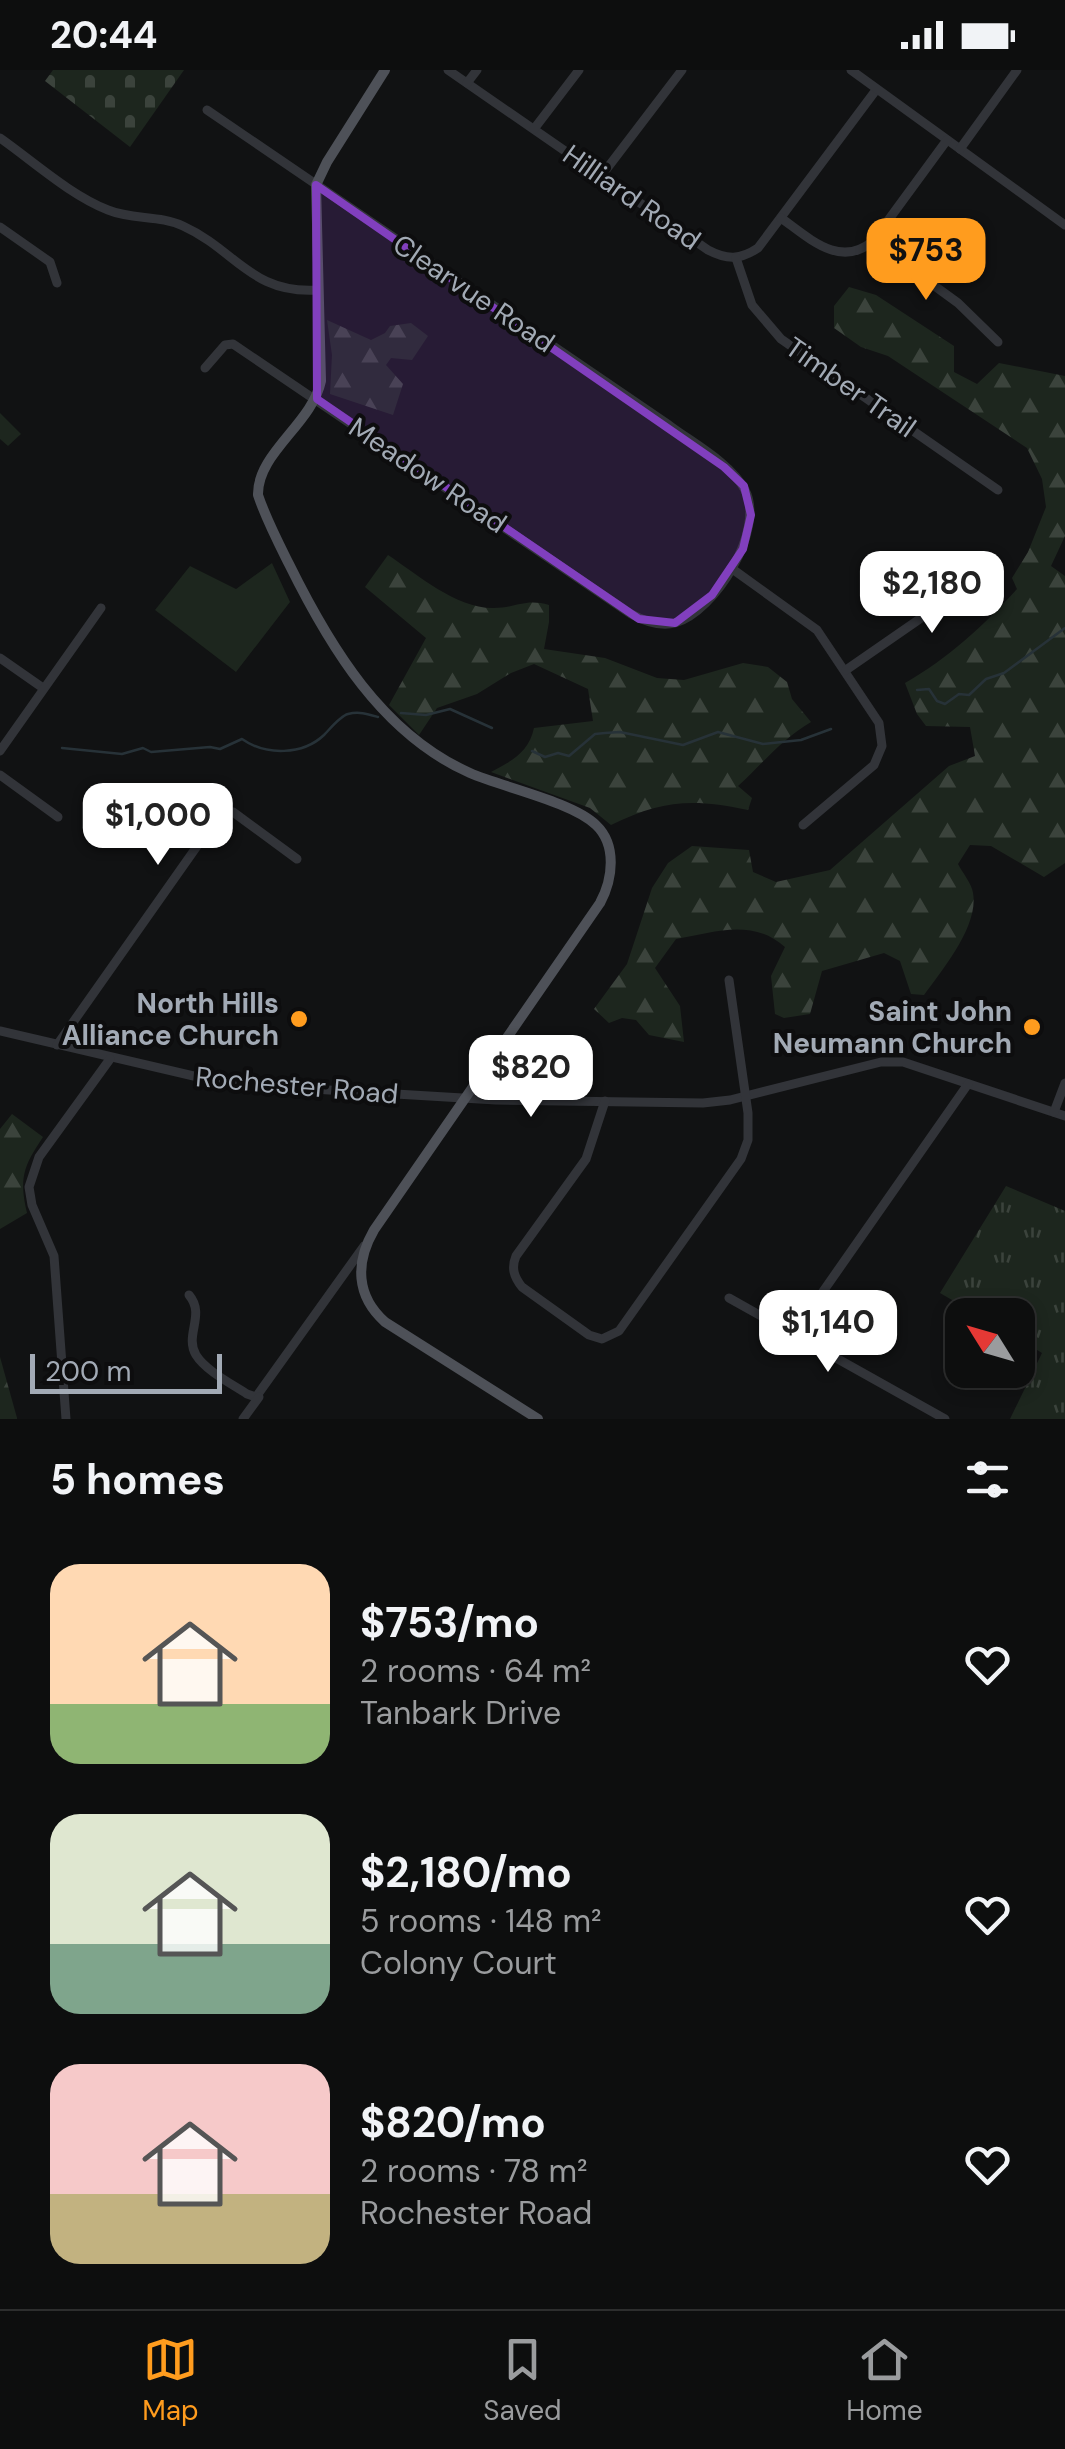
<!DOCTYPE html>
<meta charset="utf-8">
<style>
body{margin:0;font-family:"DM Sans",sans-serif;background:#161717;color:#f1f3f6;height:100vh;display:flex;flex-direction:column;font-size:38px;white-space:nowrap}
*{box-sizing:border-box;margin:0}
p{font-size:32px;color:#9a9c9e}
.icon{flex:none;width:55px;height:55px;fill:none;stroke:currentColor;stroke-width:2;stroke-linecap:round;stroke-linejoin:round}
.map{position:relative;height:1349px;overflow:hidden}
.side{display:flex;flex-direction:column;background:#0d0e0e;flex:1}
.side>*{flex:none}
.needle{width:65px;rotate:307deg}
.buttons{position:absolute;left:945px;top:1228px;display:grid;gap:20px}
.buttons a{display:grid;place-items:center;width:90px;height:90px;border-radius:20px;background:#0d0e0e;box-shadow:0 5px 15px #0003,0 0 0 2px #2d2e2e;font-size:50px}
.scale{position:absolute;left:30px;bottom:25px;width:192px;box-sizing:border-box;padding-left:10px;border:5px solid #a2aab5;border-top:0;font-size:28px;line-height:35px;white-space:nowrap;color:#a2aab5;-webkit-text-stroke:8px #0d0d0e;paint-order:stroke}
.price{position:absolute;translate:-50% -85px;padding:0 22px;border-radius:20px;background:#fff;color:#222;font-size:32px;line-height:65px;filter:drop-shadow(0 2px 5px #0008)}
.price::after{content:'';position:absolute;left:50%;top:60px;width:30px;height:22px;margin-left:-15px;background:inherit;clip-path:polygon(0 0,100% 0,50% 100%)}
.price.current{background:#ff9c1e;color:#111}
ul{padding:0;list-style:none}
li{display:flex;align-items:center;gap:30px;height:250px;padding:0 50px}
li span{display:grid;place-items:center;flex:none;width:280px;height:200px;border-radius:30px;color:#555}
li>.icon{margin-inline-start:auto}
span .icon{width:120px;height:120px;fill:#fffc;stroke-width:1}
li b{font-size:42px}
h2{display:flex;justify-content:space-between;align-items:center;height:120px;padding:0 50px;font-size:42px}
.status{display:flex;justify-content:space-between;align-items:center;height:70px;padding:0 50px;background:#0d0e0e;direction:ltr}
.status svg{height:28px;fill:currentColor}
.tab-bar{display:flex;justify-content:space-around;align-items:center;height:140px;border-top:2px solid #2d2e2e;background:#0d0e0e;font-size:28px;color:#9a9c9e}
.tab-bar a{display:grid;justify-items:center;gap:5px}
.tab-bar .current{color:#ff9c1e}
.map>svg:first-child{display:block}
.grass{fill:#1d261e}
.forest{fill:url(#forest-firs)}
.cemetery{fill:url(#cemetery-stones)}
.park{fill:url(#park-tufts)}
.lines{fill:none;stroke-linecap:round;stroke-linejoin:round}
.stream{stroke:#273238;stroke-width:2.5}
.minor{stroke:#323439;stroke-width:9}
.major{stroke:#4e5158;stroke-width:10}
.marked{fill:#813fbe;fill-opacity:0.2;stroke:#813fbe;stroke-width:8;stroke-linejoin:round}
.poi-dot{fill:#ff9c1e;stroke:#0d0d0e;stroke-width:4}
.labels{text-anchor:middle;stroke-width:8;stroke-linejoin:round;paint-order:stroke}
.street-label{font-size:28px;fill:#a2aab5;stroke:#0d0d0e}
.poi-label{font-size:28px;font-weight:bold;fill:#a2aab5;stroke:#0d0d0e;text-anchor:end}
</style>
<div class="status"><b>20:44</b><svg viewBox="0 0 49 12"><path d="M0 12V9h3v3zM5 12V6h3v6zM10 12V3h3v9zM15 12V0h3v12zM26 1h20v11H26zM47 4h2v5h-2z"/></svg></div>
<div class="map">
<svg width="1065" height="1349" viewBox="0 0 1065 1349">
<defs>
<pattern id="forest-firs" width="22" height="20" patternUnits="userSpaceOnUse" patternTransform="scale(2.5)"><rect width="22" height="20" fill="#1d261e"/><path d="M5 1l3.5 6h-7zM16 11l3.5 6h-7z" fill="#3b433c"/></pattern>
<pattern id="cemetery-stones" width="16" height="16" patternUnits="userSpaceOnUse" patternTransform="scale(2.5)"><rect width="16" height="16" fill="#1d261e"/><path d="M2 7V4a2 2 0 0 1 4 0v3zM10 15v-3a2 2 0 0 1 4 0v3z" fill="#3b433c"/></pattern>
<pattern id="park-tufts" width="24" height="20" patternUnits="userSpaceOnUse" patternTransform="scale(2.5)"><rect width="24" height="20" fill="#1d261e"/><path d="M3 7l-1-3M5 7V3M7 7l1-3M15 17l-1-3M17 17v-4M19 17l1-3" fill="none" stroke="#3b433c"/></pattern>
</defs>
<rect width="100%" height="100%" fill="#111213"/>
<g class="grass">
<polygon points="0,343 21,364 8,376 0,369"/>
<polygon points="272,493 290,532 236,602 155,540 190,496 236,519"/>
</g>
<g class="forest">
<path d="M 849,217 L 876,225 L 954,276 L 954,302 L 977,314 L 999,293 L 1065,306 L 1065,466 L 1051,496 L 1065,506 L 1065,793 L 1044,807 L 991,776 L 970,775 L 958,794 C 962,802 972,814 973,823 C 979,856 942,900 924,925 L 911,924 L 900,891 L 884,883 L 822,901 L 810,944 L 784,948 L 775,944 L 771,906 L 785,877 C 752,848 715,862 676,869 L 655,898 L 680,936 L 684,972 L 649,965 L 636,950 L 622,948 L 609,953 L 594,939 L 627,894 L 652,818 L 668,793 L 692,776 L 749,780 L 753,802 L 776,812 L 830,800 L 949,696 L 975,686 L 970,657 L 926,656 L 917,644 L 905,613 C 949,588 983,556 1017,519 L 1012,508 L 1028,482 L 1046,437 L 1042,409 L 1027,378 L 888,286 L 861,277 L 834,258 L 834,236 Z"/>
<polygon points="327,250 371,270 385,263 390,256 411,253 428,266 412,290 391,288 386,295 403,314 393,345 330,324 332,285"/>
<path d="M 388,485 C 418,505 457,539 494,538 C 516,538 525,528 549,535 L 549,552 L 544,579 L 605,588 L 657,608 L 684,610 L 743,593 L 768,597 L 787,612 L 792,629 L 811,652 C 783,668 762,694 738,716 L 752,728 L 748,740 C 693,728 661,730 611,755 L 590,738 L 491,702 C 512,691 529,682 534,658 L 593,651 L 588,619 L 534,594 L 511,603 L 477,624 L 437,638 L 419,665 L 389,635 L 426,568 L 365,517 Z"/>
<path d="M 12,1044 L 43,1067 C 23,1097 19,1108 27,1143 L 0,1159 L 0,1059 Z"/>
<polygon points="0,1287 17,1348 17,1349 0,1349"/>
</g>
<polygon class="cemetery" points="53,0 184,0 130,77 45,11"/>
<polygon class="park" points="1006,1116 1065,1141 1065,1349 1010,1349 1042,1283 1018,1268 1018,1245 978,1245 940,1223"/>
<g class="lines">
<g class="stream">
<polyline points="917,620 929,619 937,631 945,634 959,624 969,625 986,609 1004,603 1065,558"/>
<polyline points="401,643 426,645 450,639 492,658"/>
<path d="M 62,678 L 122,684 L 143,678 L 151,682 L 210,677 L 220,679 L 242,669 C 266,686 303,685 324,665 C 330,659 340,646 348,644 C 359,641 368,644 378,647"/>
<polyline points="532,681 545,687 558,683 569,686 595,664 605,663 620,662 683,675 718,662 763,674 801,670 831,659"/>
</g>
<g class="minor">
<path d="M 448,0 L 708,180 C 727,190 740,190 758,178 L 876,20"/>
<polyline points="851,0 1065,155"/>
<polyline points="467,13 477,0"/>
<polyline points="534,59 579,0"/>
<path d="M 0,68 C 34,92 70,125 108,140 C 132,150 160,145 183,156 C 236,180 251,224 317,220"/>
<polyline points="960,79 1017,0"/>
<polyline points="602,105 682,0"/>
<path d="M 781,148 C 809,168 840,199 873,171 L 947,70"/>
<polyline points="0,157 50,192 57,213"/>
<polyline points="873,171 958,233 998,272"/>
<polyline points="736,188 752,235 781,269 998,420"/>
<path d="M 205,298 L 225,275 L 233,274 L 631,544 C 644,551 660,557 675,553 C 715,542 766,459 745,420 C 731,393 693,373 669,355 L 207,40"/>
<polyline points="731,498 817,560 879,653 882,676 874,695 803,755"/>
<polyline points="0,588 43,618"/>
<polyline points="846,600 924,546 930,523 917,493"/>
<polyline points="0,681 101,538"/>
<polyline points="0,705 58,747"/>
<polyline points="0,961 228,1014 496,1030 703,1033 730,1030 881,992 903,992 1065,1046"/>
<polyline points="57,975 219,745 226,741 233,742 297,789"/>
<path d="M 605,1031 L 586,1089 L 516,1186 C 511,1198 514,1207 522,1217 L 589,1265 L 602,1269 L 619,1261 L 741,1089 L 748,1070 L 748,1043 L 729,910"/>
<polyline points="1054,1042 1065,1013"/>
<path d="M 189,1225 C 206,1245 184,1265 196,1285 C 206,1301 232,1314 247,1324 L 256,1327 L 364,1176"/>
<polyline points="729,1228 945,1349"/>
<polyline points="794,1263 968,1014"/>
<polyline points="66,1349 54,1186 32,1135 29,1117 39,1087 110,989"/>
<polyline points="243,1349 259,1327"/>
</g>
<path class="major" d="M 385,0 L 327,92 L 316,115 L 321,311 C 312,354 257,383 258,425 C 266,449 278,472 289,494 C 330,577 382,664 470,703 C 502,717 573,732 596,755 C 617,775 613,809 600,833 L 374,1160 C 355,1193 356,1226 385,1252 L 538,1349"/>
</g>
<path class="marked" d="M 316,115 L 724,397 L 744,416 L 751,445 L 743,479 L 712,525 L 675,553 L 639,549 L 317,329 Z"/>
<g class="poi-dot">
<circle cx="299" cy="949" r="10"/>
<circle cx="1032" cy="957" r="10"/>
</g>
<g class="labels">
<g class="street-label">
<text transform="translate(632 127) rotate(35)" y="10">Hilliard Road</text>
<text transform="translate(474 223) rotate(34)" y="10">Clearvue Road</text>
<text transform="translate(851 317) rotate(35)" y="10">Timber Trail</text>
<text transform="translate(428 405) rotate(34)" y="10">Meadow Road</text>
<text transform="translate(297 1015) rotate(5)" y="10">Rochester Road</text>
</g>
<g class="poi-label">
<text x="279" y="943">North Hills<tspan x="279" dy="32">Alliance Church</tspan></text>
<text x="1012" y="951">Saint John<tspan x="1012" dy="32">Neumann Church</tspan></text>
</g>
</g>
</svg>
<div class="buttons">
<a><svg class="needle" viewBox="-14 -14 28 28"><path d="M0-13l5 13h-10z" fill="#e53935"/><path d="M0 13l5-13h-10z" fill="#9a9c9e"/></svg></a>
</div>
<div class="scale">200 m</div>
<b class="price current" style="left:926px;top:233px">$753</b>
<b class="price" style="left:932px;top:566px">$2,180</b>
<b class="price" style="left:158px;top:798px">$1,000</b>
<b class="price" style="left:531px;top:1050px">$820</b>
<b class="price" style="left:828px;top:1305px">$1,140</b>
</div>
<section class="side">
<h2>5 homes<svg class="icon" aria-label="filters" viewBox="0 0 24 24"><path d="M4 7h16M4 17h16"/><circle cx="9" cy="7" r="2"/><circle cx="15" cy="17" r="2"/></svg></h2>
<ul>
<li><span style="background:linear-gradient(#ffd9b3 70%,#8fb573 0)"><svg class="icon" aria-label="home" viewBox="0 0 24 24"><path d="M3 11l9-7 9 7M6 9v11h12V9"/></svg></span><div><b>$753/mo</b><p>2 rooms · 64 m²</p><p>Tanbark Drive</p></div><svg class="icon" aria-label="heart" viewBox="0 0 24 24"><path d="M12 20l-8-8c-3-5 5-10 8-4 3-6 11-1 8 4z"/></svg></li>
<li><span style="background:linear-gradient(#dfe7d0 65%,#7fa58c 0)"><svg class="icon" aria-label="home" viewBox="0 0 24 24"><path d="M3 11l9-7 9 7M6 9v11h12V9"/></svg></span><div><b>$2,180/mo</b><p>5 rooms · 148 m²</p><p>Colony Court</p></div><svg class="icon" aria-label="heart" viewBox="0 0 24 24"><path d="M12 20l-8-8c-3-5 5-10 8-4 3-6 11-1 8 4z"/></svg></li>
<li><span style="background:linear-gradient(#f6c9c9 65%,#c2b280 0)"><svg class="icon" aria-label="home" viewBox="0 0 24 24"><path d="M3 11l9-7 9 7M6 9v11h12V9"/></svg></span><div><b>$820/mo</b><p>2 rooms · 78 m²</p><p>Rochester Road</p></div><svg class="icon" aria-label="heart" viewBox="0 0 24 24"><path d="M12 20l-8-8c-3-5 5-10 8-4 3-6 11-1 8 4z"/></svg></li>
</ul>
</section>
<nav class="tab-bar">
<a class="current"><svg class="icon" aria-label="map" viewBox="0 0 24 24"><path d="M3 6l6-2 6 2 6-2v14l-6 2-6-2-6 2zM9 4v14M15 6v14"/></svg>Map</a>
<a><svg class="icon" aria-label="saved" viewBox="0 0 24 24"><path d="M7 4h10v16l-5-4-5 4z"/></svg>Saved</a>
<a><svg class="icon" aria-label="home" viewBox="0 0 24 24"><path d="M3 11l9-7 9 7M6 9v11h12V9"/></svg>Home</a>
</nav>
